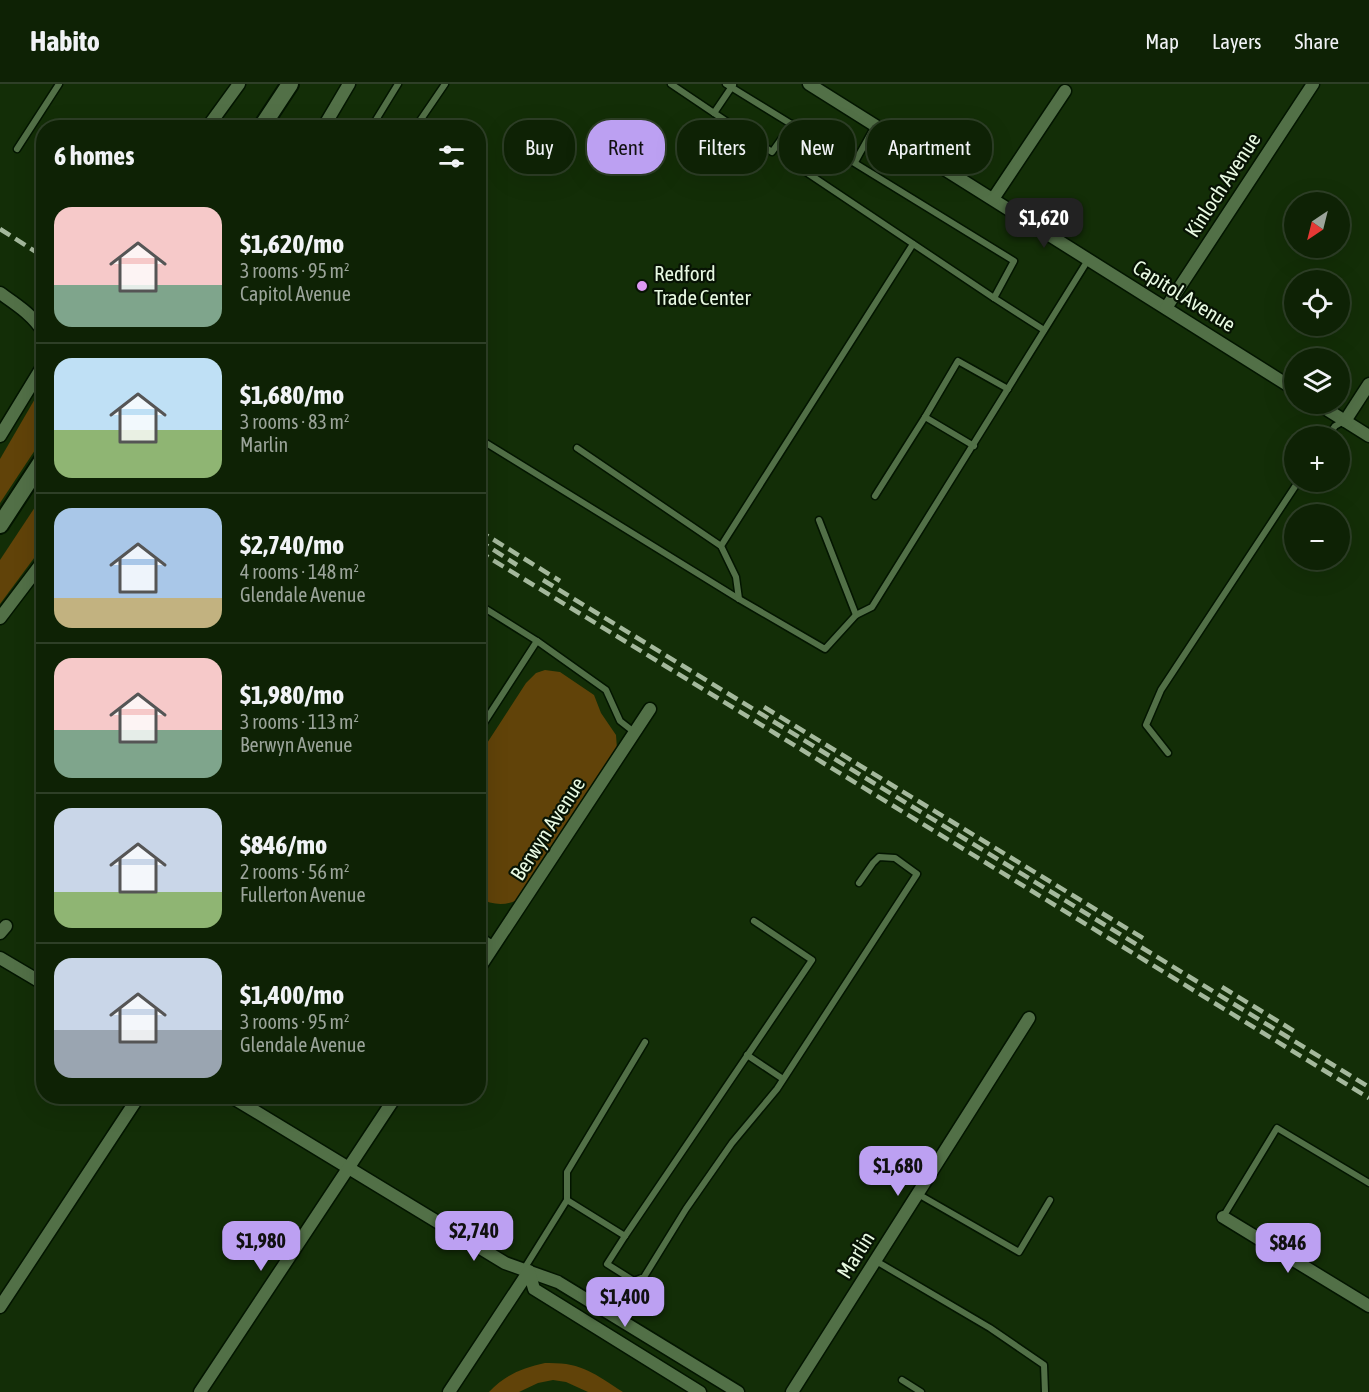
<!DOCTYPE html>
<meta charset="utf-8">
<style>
body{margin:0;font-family:"Asap Condensed",sans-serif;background:#172a0f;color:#f1f3f6;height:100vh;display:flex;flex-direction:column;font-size:22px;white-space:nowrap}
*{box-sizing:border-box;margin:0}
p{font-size:20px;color:#9ba49a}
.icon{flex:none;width:33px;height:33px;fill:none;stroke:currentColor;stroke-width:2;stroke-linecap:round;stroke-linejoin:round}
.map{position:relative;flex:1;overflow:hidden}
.panel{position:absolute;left:36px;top:36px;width:450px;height:984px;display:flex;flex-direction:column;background:#0e2205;border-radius:24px;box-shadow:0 6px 24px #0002,0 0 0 2px #2e3f27}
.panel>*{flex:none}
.hud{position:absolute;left:504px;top:36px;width:570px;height:54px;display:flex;gap:12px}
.needle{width:39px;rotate:215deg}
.tools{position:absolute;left:1284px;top:108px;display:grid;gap:12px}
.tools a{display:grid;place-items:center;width:66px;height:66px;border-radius:50%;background:#0e2205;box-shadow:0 6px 24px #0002,0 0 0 2px #2e3f27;font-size:30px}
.price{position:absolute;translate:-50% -51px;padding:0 14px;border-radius:12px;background:#bca0f2;color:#111;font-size:20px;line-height:39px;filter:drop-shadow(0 2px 3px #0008)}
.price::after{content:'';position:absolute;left:50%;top:36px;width:18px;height:14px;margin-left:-9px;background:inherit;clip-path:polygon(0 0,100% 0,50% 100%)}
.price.active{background:#222;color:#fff}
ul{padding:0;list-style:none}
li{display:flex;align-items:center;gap:18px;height:150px;padding:0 18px}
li+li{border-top:2px solid #2e3f27}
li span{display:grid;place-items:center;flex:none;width:168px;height:120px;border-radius:18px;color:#555}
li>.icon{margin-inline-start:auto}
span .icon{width:72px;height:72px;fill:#fffc;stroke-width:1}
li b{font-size:26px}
h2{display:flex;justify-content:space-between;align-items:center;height:72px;padding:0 18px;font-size:26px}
.tag{padding:0 21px;border-radius:24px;background:#0e2205;box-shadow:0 6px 24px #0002,0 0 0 2px #2e3f27;font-size:21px;line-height:54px}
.tag.active{background:#bca0f2;color:#111}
header{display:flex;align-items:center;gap:36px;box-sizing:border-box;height:84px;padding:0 30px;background:#0e2205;border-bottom:2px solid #2e3f27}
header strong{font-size:28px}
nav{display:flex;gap:33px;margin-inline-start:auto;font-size:21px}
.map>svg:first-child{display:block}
.green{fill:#614309}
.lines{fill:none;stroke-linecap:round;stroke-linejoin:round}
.service-casing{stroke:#031500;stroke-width:9}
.minor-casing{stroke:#031500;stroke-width:15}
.secondary-casing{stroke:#031500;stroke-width:20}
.service{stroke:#527047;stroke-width:6}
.minor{stroke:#527047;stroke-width:12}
.secondary{stroke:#527047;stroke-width:16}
.rail{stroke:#a4b89c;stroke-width:4.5;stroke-dasharray:12 6;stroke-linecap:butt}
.poi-dot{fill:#dd99f3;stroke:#071304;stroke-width:2}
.labels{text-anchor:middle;stroke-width:4.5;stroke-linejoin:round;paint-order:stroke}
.street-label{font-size:21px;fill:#e8f9e2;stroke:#071304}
.poi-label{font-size:21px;fill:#e8f9e2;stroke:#071304;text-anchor:start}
</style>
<header>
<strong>Habito</strong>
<nav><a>Map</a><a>Layers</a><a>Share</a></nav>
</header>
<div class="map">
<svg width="1369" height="1308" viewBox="0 0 1369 1308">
<rect width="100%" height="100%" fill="#132e07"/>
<g class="green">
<polygon points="43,301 43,354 0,419 0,375"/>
<polygon points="43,411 43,462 0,520 0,476"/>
<path d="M 545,586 L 560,588 L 594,611 L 601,629 L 616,651 L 617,665 L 517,816 C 505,822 492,821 479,814 L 478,673 L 526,599 L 536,589 Z"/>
<path d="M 545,1279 C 582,1278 593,1289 623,1308 L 588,1308 L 566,1298 L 553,1296 L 538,1299 L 519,1308 L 489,1308 C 505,1291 522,1284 545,1279 Z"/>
</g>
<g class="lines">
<defs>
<g id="service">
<polyline points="671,0 714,29"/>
<polyline points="726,0 1014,177 994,214 1044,246"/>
<polyline points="733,1 714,29 772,68 792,40"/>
<polyline points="371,44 398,0"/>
<polyline points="415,44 445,0"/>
<polyline points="17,65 59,0"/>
<polyline points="791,78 994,214"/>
<polyline points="855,78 875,42"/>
<polyline points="925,333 958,277 1008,305"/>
<polyline points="1328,352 1335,342 1344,337"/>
<polyline points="478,354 739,515 825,565 856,531 872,523 1088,176"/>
<polyline points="577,364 721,462 736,493 739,515"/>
<polyline points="875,412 925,333 974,362"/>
<polyline points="819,436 856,531"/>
<polyline points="721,462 913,160"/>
<polyline points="478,520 537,557"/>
<polyline points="478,648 537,557 606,606 620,637 634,648"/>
<polyline points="1168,669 1146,641 1161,606 1298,398"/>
<polyline points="478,850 494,861"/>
<polyline points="747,971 783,995"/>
<polyline points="918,1110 1019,1168 1050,1116"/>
<polyline points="567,1116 567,1088 645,958"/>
<polyline points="1223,1133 1277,1044 1369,1099"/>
<polyline points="625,1152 607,1180 634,1197 644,1193 686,1125 732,1059 777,1005 917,790 895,774 879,773 873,779 859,799"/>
<polyline points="876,1177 990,1244 1044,1281 1045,1308"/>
<polyline points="524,1185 567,1116 625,1152 812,876 754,837"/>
<polyline points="902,1296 921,1308"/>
</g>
<g id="minor">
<polyline points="809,0 1294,305"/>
<polyline points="207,44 239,0"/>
<polyline points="323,44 349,0"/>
<polyline points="993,115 1065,7"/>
<path d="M 0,209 C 17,221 33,231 44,249"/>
<polyline points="1166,224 1313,0"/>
<polyline points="1318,320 1369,352"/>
<polyline points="1345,337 1369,300"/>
<polyline points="0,352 44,280"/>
<polyline points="0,534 44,476"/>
<polyline points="0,849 6,842"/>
<polyline points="0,874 44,900"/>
<polyline points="478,886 650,625"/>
<polyline points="230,1012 505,1179 558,1198 738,1308"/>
<polyline points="1223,1133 1369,1222"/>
<polyline points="0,1223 139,1012"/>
<polyline points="200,1308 396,1012"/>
<polyline points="449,1308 529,1187 534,1205 700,1308"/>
<polyline points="792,1308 1029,934"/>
</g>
<g id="secondary">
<polyline points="261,44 290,0"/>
<polyline points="0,441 44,374"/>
</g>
</defs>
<use href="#service" class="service-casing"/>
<use href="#minor" class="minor-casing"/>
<use href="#secondary" class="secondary-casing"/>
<use href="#service" class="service"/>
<use href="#minor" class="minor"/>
<use href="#secondary" class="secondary"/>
<g class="rail">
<polyline points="0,145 44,173"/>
<polyline points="478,446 560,497"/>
<polyline points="478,456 517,481"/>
<polyline points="478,467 1369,1014"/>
<polyline points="543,496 1369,1003"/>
<polyline points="764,623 1146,856"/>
<polyline points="1222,903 1294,947"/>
</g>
</g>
<circle class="poi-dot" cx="642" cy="202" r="6"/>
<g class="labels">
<g class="street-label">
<text transform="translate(1223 101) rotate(-57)" y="7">Kinloch Avenue</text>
<text transform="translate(1184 212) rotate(32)" y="7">Capitol Avenue</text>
<text transform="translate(548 745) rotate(-57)" y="7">Berwyn Avenue</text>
<text transform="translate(856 1171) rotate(-58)" y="7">Marlin</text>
</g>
<g class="poi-label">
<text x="654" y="197">Redford<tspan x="654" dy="24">Trade Center</tspan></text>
</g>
</g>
</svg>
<div class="tools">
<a><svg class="needle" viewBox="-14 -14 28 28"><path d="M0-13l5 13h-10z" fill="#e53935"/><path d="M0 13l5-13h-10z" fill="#9ba49a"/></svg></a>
<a><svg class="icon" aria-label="locate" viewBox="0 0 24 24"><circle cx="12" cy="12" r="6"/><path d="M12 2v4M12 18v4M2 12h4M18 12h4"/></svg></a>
<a><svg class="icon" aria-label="layers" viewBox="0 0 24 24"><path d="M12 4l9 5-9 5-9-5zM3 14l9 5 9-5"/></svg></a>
<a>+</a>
<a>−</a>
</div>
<b class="price active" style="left:1044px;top:165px">$1,620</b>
<b class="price" style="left:898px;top:1113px">$1,680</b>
<b class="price" style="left:474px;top:1178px">$2,740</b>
<b class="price" style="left:261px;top:1188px">$1,980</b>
<b class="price" style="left:1288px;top:1190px">$846</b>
<b class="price" style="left:625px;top:1244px">$1,400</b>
<div class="hud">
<a class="tag">Buy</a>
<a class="tag active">Rent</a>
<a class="tag">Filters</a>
<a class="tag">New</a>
<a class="tag">Apartment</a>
</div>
<section class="panel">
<h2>6 homes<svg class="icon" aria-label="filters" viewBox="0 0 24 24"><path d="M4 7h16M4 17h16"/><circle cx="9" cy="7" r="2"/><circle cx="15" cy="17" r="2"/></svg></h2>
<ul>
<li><span style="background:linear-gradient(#f6c9c9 65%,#7fa58c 0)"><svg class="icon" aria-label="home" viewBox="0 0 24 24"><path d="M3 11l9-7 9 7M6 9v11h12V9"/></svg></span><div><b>$1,620/mo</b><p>3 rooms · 95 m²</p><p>Capitol Avenue</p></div></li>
<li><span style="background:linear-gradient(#bfe0f5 60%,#8fb573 0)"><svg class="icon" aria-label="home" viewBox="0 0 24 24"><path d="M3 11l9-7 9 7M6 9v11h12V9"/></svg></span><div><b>$1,680/mo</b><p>3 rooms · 83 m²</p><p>Marlin</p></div></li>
<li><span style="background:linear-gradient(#a9c7e8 75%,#c2b280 0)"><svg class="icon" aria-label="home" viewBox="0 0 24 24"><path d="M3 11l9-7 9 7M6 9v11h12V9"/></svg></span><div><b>$2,740/mo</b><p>4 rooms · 148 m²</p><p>Glendale Avenue</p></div></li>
<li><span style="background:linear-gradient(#f6c9c9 60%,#7fa58c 0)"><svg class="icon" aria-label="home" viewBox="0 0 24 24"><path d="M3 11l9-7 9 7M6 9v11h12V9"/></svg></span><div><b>$1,980/mo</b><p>3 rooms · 113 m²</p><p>Berwyn Avenue</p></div></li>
<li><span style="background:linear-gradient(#c9d6e8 70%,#8fb573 0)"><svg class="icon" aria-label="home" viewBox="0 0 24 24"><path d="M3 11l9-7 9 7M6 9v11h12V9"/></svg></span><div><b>$846/mo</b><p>2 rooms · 56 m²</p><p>Fullerton Avenue</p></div></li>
<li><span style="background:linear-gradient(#c9d6e8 60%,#9aa5b1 0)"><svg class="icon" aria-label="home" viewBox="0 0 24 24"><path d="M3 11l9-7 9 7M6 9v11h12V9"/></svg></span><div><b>$1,400/mo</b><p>3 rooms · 95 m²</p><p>Glendale Avenue</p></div></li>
</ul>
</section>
</div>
